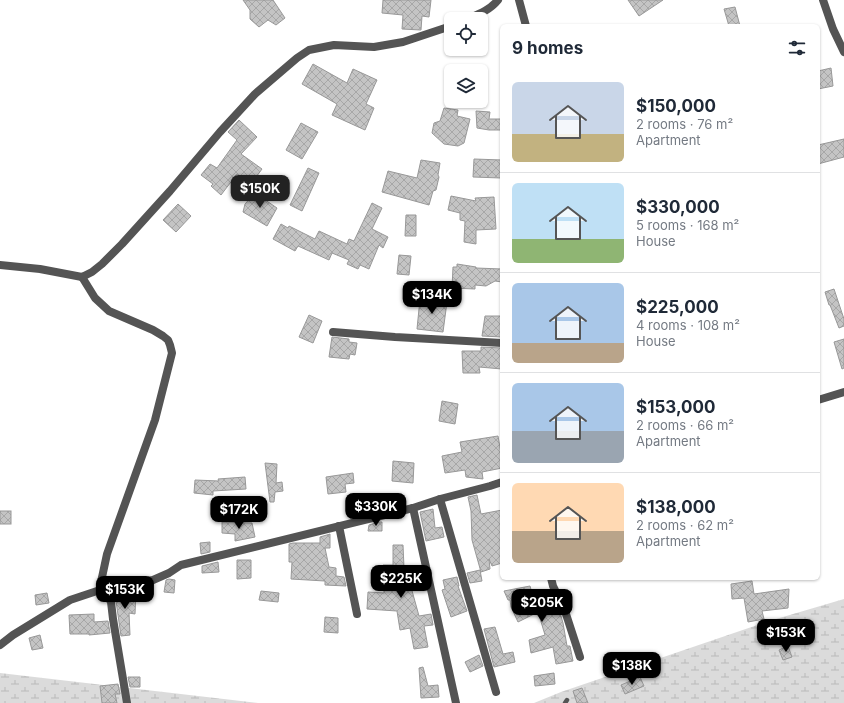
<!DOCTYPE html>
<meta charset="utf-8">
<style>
body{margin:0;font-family:Inter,sans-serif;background:#f2f2f3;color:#1f2937;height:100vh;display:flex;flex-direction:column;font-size:15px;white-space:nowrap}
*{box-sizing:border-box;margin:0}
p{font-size:13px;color:#747a83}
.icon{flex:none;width:22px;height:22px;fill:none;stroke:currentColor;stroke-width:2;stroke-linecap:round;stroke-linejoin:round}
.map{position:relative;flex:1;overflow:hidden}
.side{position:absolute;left:500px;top:24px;width:320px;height:556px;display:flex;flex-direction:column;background:#fff;border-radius:6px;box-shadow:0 1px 3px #0004}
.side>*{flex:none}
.fabs{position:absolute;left:444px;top:12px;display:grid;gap:8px}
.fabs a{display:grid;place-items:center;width:44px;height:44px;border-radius:6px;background:#fff;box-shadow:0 1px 3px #0004;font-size:20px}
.price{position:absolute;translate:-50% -34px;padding:0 9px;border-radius:8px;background:#000;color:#fff;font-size:13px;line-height:26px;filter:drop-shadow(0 1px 2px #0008)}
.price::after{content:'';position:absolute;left:50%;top:24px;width:12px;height:9px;margin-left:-6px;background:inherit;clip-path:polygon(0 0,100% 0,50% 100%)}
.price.current{background:#222;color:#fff}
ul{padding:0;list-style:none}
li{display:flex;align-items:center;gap:12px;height:100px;padding:0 12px}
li+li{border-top:1px solid #e0e1e3}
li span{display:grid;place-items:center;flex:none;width:112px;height:80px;border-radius:6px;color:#555}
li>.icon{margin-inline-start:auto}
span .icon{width:48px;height:48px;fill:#fffc;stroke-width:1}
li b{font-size:17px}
h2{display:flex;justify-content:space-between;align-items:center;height:48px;padding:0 12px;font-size:17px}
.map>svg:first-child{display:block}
.wetland{fill:url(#wetland-marsh)}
.building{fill:url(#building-cross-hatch);stroke:#989898}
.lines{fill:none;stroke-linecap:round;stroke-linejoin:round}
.lane{stroke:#545454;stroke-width:4.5}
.street{stroke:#545454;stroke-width:8}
</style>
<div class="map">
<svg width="844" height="703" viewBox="0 0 844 703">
<defs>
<pattern id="wetland-marsh" width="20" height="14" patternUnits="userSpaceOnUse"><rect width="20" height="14" fill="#dbdbdb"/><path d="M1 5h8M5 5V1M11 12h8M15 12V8" fill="none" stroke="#bababa"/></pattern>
<pattern id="building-cross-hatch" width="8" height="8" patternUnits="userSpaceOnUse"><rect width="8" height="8" fill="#c4c4c4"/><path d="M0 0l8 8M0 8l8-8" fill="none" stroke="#a7a7a7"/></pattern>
</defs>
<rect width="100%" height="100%" fill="#fff"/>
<g class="wetland">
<polygon points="844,599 844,703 534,703 561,692 766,622"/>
<polygon points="0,673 258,703 0,703"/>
</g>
<g class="building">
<polygon points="243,0 273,0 285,18 276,25 268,20 259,27 250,19 250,10"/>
<polygon points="383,0 431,0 429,17 422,16 421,30 402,29 403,15 382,13"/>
<polygon points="628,0 663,0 639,16"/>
<polygon points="735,7 740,26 729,26 724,9"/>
<polygon points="313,64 347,83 353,69 377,80 366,104 374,108 365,130 332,115 337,104 302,84"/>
<polygon points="831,68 833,86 818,89 818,71"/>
<polygon points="444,108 458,110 457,116 470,119 464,143 458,146 444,144 432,133 434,123 440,121"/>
<polygon points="476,111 490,112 489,119 502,119 502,130 489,130 477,128"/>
<polygon points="239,120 257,137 241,154 262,169 251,184 237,174 221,195 211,186 213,184 201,175 210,164 217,168 237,140 228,132"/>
<polygon points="301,123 318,132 302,159 286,150"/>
<polygon points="844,139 844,157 818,164 818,145"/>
<polygon points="474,159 502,160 501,178 473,177"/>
<polygon points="421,160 440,163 438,175 439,177 436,190 433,191 429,205 382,192 388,171 417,178"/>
<polygon points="308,168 319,173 302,211 290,205"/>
<polygon points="255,193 277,208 267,226 243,212 245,204"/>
<polygon points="451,196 476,201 475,198 494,197 496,229 476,230 476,244 464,242 465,221 460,220 460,213 448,210"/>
<polygon points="372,203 382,208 372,229 388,237 383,248 379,245 369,269 360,265 358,269 347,264 349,260 332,253 329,260 298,246 295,251 273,239 281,224 288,228 289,226 315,239 319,231 347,244 349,239 354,241"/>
<polygon points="178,204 191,216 176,232 163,220"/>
<polygon points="406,215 416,215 416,236 405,236"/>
<polygon points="399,255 411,256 409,275 397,274"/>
<polygon points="457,264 476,267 476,268 502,269 502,282 495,281 486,286 475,285 475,289 452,288 453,267 457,267"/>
<polygon points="834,289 844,319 844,326 839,328 830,305 829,305 825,292"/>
<polygon points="420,299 447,302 443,332 417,329"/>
<polygon points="309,315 322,321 313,343 299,337"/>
<polygon points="485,316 501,316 501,324 502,324 502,337 482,336"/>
<polygon points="332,337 349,339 349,342 357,343 355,355 350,354 349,359 329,357"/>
<polygon points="844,339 844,368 842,369 834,342"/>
<polygon points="481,347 502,348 502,369 479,367 480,373 463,373 462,351 481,351"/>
<polygon points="442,401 458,404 455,424 439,421"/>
<polygon points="498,436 502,459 502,468 482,472 483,479 466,477 465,470 445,473 442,456 462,452 460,442"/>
<polygon points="393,461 414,463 413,483 392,481"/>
<polygon points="265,463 277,464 276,483 282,482 283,491 275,492 274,502 270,502"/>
<polygon points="353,473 354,483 345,484 346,492 328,494 326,477"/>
<polygon points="245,477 246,489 213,491 213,495 194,493 195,480 219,481 218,479"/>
<polygon points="477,495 481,514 502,510 502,563 492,566 489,559 490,569 481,572 472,540 471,511 468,497"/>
<polygon points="433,509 435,528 442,527 444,537 426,541 420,512"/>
<rect x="0" y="511" width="11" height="13"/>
<polygon points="222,522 252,523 255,537 235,541 235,534 222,533"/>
<polygon points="379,522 382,522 382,531 368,531 369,525"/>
<polygon points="330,534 330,548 325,548 329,567 336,568 336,576 344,577 346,586 325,585 325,581 291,579 292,562 289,562 289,544 293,543 320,543 320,537"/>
<polygon points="210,542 210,552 201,554 200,543"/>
<polygon points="393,545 403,545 404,568 412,568 411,587 419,616 431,614 433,625 424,626 428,647 414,649 410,628 400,630 397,611 367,609 368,592 384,593 383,565 393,565"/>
<polygon points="237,560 251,560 251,578 237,579"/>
<polygon points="218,562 219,572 202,573 202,566"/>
<polygon points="480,570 482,581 470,583 467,573"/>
<polygon points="457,577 459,586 458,586 467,611 451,617 442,590 445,589 443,580"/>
<polygon points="169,579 175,580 174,593 164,592 166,580"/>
<polygon points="752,581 754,594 789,589 788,608 762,611 764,619 748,622 744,598 732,599 731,584"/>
<polygon points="530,586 535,604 553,599 560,613 563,623 567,646 570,646 573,661 556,664 553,647 531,653 529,640 545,635 539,615 538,612 518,622 511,607 510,600 508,600 504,591"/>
<polygon points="261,591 279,593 278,602 259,600"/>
<polygon points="120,592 136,592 135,614 129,613 130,635 121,636 116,601 114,596 114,593"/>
<polygon points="47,593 49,603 36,605 35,595"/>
<polygon points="94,614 94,622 108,621 110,633 89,635 89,634 70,634 69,615"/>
<polygon points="325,617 338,618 338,633 324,632"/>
<polygon points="495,627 503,654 513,652 515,662 494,667 484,629"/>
<polygon points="40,635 43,648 32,650 29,638"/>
<polygon points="788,646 792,657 783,660 779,650"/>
<polygon points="479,655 483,666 470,672 465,662"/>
<polygon points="423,667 428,686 438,685 439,697 421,698 419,668"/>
<polygon points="554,673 555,684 535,686 534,676"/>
<polygon points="128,677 140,677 140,687 130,687"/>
<polygon points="640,677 644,686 625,694 621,685"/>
<polygon points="118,684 120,694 115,694 117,703 102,703 100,686"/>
<polygon points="582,688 588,703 577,703 573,691"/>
</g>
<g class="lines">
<polyline class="lane" points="565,703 567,700"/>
<g class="street">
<polyline points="519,0 526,26"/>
<polyline points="823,0 833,29 844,52"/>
<path d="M 467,19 C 479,14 490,10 498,0"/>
<polyline points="0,265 40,269 82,277 92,272 102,264 122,244 170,191 220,132 255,94 297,58 309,50 334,45 374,47 403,42 451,26"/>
<polyline points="82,277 95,298 109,311 153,330 163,336 168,340 170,345 172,353 155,420 107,554 101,582 103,589 111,602 113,619 127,703"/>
<polyline points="333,332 395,337 502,343"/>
<polyline points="818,400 844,392"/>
<polyline points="440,499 496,692"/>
<polyline points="413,508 456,703"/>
<polyline points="339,526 357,614"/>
<polyline points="551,578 553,586 565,611 580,657"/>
<polyline points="0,645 13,635 70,600 103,589 153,580 169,573 181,565 413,508 440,499 490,486 502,482"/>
</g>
</g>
</svg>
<div class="fabs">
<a><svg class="icon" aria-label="locate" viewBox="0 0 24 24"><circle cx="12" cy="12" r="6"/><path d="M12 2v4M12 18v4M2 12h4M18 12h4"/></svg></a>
<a><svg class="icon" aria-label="layers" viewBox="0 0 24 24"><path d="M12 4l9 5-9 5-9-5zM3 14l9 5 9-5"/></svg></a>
</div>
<b class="price current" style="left:260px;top:209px">$150K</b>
<b class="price" style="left:432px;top:315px">$134K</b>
<b class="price" style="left:376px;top:527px">$330K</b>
<b class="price" style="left:239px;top:530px">$172K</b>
<b class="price" style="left:401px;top:599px">$225K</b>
<b class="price" style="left:125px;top:610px">$153K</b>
<b class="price" style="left:542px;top:623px">$205K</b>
<b class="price" style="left:786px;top:653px">$153K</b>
<b class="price" style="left:632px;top:686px">$138K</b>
<section class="side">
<h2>9 homes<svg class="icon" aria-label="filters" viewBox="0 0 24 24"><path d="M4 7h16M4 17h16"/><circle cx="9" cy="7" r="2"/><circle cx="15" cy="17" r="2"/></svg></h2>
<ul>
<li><span style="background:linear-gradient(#c9d6e8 65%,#c2b280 0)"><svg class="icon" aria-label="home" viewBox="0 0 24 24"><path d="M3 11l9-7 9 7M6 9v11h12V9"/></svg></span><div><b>$150,000</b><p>2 rooms · 76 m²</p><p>Apartment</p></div></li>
<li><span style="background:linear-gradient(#bfe0f5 70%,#8fb573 0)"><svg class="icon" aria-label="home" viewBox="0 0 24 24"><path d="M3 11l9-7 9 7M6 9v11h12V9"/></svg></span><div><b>$330,000</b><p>5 rooms · 168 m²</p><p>House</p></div></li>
<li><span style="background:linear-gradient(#a9c7e8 75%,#b9a48a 0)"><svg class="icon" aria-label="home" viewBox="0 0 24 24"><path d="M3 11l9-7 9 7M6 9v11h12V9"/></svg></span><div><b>$225,000</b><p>4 rooms · 108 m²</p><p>House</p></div></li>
<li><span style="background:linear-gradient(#a9c7e8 60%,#9aa5b1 0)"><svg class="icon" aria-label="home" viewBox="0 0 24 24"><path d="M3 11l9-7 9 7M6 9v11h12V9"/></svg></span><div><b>$153,000</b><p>2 rooms · 66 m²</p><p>Apartment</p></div></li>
<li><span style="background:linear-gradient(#ffd9b3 60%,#b9a48a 0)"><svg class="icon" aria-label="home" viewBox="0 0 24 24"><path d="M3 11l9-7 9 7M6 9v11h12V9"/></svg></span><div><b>$138,000</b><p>2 rooms · 62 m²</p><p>Apartment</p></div></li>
</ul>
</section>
</div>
